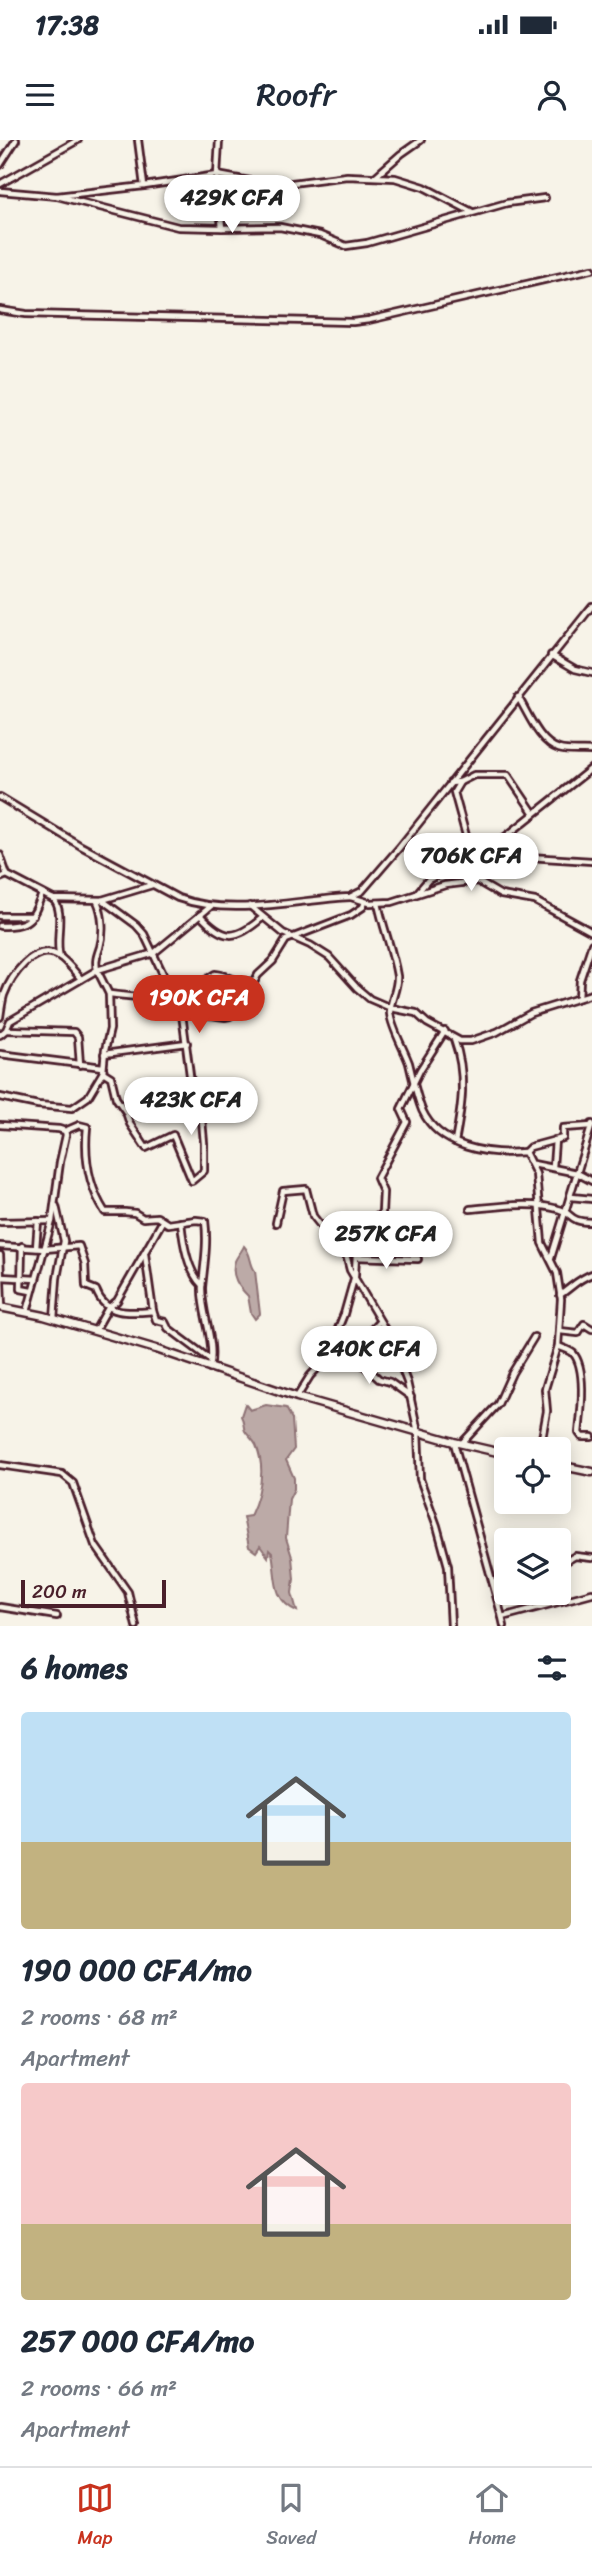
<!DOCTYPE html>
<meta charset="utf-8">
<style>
body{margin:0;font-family:Sriracha,sans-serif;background:#f6f6f7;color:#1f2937;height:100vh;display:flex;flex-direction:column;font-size:26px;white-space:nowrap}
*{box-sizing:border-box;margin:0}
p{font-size:23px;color:#747a83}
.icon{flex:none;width:38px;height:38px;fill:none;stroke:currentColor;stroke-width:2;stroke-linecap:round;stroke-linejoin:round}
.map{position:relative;height:1486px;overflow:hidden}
.drawer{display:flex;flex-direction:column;background:#fff;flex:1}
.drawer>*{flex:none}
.fabs{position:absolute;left:494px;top:1297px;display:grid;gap:14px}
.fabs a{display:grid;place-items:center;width:77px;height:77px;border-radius:7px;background:#fff;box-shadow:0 4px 18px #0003;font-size:35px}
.scale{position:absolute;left:21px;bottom:18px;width:145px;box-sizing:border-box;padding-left:7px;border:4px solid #4a1f2b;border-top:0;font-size:19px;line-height:24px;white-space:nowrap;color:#4a1f2b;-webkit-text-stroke:5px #f7f3e8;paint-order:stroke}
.price{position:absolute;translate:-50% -60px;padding:0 16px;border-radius:24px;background:#fff;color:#222;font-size:23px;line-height:46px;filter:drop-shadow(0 2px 4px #0008)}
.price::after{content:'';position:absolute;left:50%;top:42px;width:21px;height:16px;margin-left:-10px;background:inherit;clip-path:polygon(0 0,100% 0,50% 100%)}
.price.on{background:#c8321e;color:#fff}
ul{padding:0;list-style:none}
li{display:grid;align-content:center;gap:14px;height:371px;padding:0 21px}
li span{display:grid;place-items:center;height:217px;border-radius:7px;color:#555}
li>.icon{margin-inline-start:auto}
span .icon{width:126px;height:126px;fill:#fffc;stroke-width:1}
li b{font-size:30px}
h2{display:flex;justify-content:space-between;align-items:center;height:84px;padding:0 21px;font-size:30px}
.status{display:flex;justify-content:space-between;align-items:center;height:49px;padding:0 35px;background:#fff;direction:ltr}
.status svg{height:19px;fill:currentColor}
header{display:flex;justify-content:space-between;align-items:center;height:91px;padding:0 21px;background:#fff;font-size:32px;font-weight:600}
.tabs{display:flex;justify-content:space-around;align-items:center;height:98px;border-top:2px solid #e0e1e3;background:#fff;font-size:19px;color:#747a83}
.tabs a{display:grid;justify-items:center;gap:4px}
.tabs .on{color:#c8321e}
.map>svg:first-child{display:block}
.water{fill:#bcaaa7;stroke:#8e7275;stroke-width:2}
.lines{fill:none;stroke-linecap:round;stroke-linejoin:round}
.street-casing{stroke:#4a1f2b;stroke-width:10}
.secondary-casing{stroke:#4a1f2b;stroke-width:11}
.street{stroke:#f7f3e8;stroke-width:4.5}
.secondary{stroke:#f7f3e8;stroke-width:6}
</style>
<div class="status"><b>17:38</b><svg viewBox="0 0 49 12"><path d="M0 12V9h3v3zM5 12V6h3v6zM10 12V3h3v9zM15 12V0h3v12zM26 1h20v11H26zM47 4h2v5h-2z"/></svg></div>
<header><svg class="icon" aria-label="menu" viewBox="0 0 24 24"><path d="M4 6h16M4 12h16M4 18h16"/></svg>Roofr<svg class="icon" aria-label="person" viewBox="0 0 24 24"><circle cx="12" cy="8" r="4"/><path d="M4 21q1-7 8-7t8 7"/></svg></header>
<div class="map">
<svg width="592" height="1486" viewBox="0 0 592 1486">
<rect width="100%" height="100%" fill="#f7f3e8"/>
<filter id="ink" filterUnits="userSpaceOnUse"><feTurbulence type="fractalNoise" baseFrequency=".0143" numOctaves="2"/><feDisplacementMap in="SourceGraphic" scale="14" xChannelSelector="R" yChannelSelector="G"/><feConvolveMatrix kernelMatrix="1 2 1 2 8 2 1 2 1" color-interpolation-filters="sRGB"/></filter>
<g filter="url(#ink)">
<g class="water">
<path d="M 244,1106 C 252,1115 249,1123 255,1131 L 260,1174 L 255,1179 L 251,1173 L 248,1156 C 239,1147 230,1136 235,1121 C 237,1116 242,1111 244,1106 Z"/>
<path d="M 245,1264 L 250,1270 L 266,1265 L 286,1268 L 292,1279 L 294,1309 L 286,1320 L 294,1338 L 294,1349 L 289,1359 L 286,1398 L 292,1417 L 294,1439 L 292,1453 L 297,1471 C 271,1460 277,1436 272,1413 L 269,1410 L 268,1417 L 260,1406 L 256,1412 L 249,1407 L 243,1377 L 250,1376 C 261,1353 266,1329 256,1305 C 253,1299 248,1296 245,1291 C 243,1287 244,1281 241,1276 Z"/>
</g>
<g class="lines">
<defs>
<g id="street">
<polyline points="138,0 144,46 57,56 178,87 222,88 217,35 219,0"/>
<polyline points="0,25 16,0"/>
<polyline points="376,36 401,14 421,0"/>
<polyline points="0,44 78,0"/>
<polyline points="144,46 217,35 266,44 292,43 347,36 395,38 424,47 472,72"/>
<polyline points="0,51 57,56"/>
<polyline points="222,88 280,87 320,95 346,106 367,103 507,63 545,58"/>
<polyline points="0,170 26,174 353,182 369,180 592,129"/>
<polyline points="551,515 575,529 592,533"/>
<path d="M 518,557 C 528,573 539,603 559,609 C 568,612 582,610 592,611"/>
<polyline points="460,642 474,635 508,635 533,672"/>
<polyline points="450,643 460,642 454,652 471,714"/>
<path d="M 0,657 L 81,706 L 178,758 C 231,777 294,760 350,757 L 362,751 L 399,708 L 592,466"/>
<polyline points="490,709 592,628"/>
<polyline points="0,715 7,735"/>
<polyline points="0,738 7,735 53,759 102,760 152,745"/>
<polyline points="417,753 428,740 460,724 476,711 490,710 513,716 592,721"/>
<polyline points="351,757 370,763 392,762 445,745 477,741 501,755 535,761 592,792"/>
<path d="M 53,759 C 66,772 54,799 60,817"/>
<polyline points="102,760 136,785 144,794 182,874 191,943 200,956 204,1003 204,1031 192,1041 173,995 146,1008 130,984 126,972 116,958 111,937 103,932"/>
<path d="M 378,763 C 383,788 393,811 397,836 C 398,849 390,860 390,873 C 391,887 404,909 409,923 C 413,939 416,955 422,970 C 439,1008 488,1015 525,1012 L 536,1034 L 542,1103 L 557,1133 L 561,1159 L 558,1206 L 545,1249 L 547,1271 L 540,1309"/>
<polyline points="250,766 283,793 310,805 329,817 357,848 370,859 391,868 416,873 427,883 460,901 471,901 497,892 531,873 592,854"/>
<path d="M 200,775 C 224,801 235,801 262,778"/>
<polyline points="0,776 33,776"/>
<path d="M 0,786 C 29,786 32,781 42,754"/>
<path d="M 109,854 C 134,856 163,863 187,853 C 197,848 205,840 215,834 C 229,835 239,845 253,841"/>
<polyline points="579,858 580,840 592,804"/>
<polyline points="195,873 225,877 230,876 246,857 258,835 273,821 286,800 351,775 363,767 365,762"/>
<path d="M 0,877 C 1,870 2,862 4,855 C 11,836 34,803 57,815 C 66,820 74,831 81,839"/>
<polyline points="7,890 74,892 78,897 80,925"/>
<path d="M 0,895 L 6,890 L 10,881 L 97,830 C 95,820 97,816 100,807 C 104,793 103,774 97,761"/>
<path d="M 454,899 C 467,935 462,966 455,1002"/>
<polyline points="0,914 103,927"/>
<polyline points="104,914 187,903"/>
<polyline points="0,957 38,965 72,968 88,957 103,932 105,910 110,889 109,854 97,830 154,813 210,767"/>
<polyline points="126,972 200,957"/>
<polyline points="0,985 59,989 65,991 66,995 60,1022 52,1081 27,1172"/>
<path d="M 65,991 L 79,985 L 87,987 C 84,1017 89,1047 105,1072 L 125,1072 L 135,1073 L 143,1078 L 157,1077 L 168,1084 L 196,1080 L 205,1081 C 208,1104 204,1125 202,1147 C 201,1174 216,1200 210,1228"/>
<polyline points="525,1012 530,1007 563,998 563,988 592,986"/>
<polyline points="533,1024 577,1033 592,1041"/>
<polyline points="553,1027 555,1000"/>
<polyline points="571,1057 592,1059"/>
<path d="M 470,1069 C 499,1067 530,1061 558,1069 C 574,1073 567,1082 592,1082"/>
<polyline points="0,1082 52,1081"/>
<path d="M 181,1082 C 183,1102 188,1132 202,1145"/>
<polyline points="276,1083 283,1051 306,1049 313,1076 328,1095 343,1103 350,1130 390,1198 407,1242 418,1292 420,1339 437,1386 448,1426 451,1486"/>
<path d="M 0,1106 L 45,1109 L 79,1106 L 85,1124 L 86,1146 L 96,1150 C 105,1176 130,1173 153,1171 L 145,1114"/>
<polyline points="22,1106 21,1149 31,1151"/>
<polyline points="36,1108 38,1081"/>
<polyline points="0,1115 2,1167"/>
<polyline points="356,1117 418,1119"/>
<polyline points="551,1118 592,984"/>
<polyline points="1,1137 36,1139"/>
<path d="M 560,1155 C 572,1147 578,1139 592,1134"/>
<polyline points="153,1171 156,1180 165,1182 168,1188 211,1220"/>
<polyline points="54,1179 57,1138 64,1101 56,1066"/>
<polyline points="95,1191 108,1168 117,1161 162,1082"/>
<polyline points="560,1191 578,1193 584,1184 592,1189"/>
<path d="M 558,1206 C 562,1208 570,1210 573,1213 C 587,1228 581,1274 579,1293 L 582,1297 L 592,1297"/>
<polyline points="342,1213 357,1219 379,1239 390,1242 411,1257"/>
<path d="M 330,1215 C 350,1213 366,1196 379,1182"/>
<polyline points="297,1257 310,1236 330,1215 331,1206 344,1174 355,1135 356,1114 365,1102 370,1082 382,1073 383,1052 377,1038 407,982 401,969 420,930 445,891"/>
<polyline points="454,1303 502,1477"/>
<polyline points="462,1303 498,1264 512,1233 534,1197"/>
<polyline points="0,1325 62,1334 73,1343 95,1405 128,1452 136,1486"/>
<polyline points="558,1426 575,1416 592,1418"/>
<polyline points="493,1443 506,1439"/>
<polyline points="0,1467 57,1476"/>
<polyline points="504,1486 502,1477 592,1453"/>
</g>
<g id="secondary">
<polyline points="0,1167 44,1176 156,1209 297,1257 454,1302 506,1314"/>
<polyline points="558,1325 592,1332"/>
</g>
</defs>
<use href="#street" class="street-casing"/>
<use href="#secondary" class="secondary-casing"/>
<use href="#street" class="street"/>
<use href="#secondary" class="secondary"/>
</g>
</g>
</svg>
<div class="fabs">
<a><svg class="icon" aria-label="locate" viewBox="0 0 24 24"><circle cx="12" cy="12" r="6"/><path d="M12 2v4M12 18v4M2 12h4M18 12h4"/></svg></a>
<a><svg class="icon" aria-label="layers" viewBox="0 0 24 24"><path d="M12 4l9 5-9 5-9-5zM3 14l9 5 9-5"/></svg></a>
</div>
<div class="scale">200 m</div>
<b class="price" style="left:232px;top:95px">429K CFA</b>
<b class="price" style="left:471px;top:753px">706K CFA</b>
<b class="price on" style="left:199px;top:895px">190K CFA</b>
<b class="price" style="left:191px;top:997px">423K CFA</b>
<b class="price" style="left:386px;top:1131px">257K CFA</b>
<b class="price" style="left:369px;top:1246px">240K CFA</b>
</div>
<section class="drawer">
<h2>6 homes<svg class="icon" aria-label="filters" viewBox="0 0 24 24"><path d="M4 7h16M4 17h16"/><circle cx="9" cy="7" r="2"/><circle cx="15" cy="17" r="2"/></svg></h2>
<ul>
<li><span style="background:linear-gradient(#bfe0f5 60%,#c2b280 0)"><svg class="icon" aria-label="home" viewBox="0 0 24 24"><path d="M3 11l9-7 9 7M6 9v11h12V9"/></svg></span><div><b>190 000 CFA/mo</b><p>2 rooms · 68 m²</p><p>Apartment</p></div></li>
<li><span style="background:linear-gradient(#f6c9c9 65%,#c2b280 0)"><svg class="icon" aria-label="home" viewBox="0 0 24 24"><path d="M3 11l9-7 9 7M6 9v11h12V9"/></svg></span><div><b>257 000 CFA/mo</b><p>2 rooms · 66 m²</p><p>Apartment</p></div></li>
</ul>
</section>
<nav class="tabs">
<a class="on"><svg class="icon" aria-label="map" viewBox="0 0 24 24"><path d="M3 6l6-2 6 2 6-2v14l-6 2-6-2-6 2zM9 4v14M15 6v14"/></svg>Map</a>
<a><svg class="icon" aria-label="saved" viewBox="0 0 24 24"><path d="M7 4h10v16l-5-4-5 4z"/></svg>Saved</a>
<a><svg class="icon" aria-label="home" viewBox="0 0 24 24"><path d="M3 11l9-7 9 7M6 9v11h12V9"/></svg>Home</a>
</nav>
